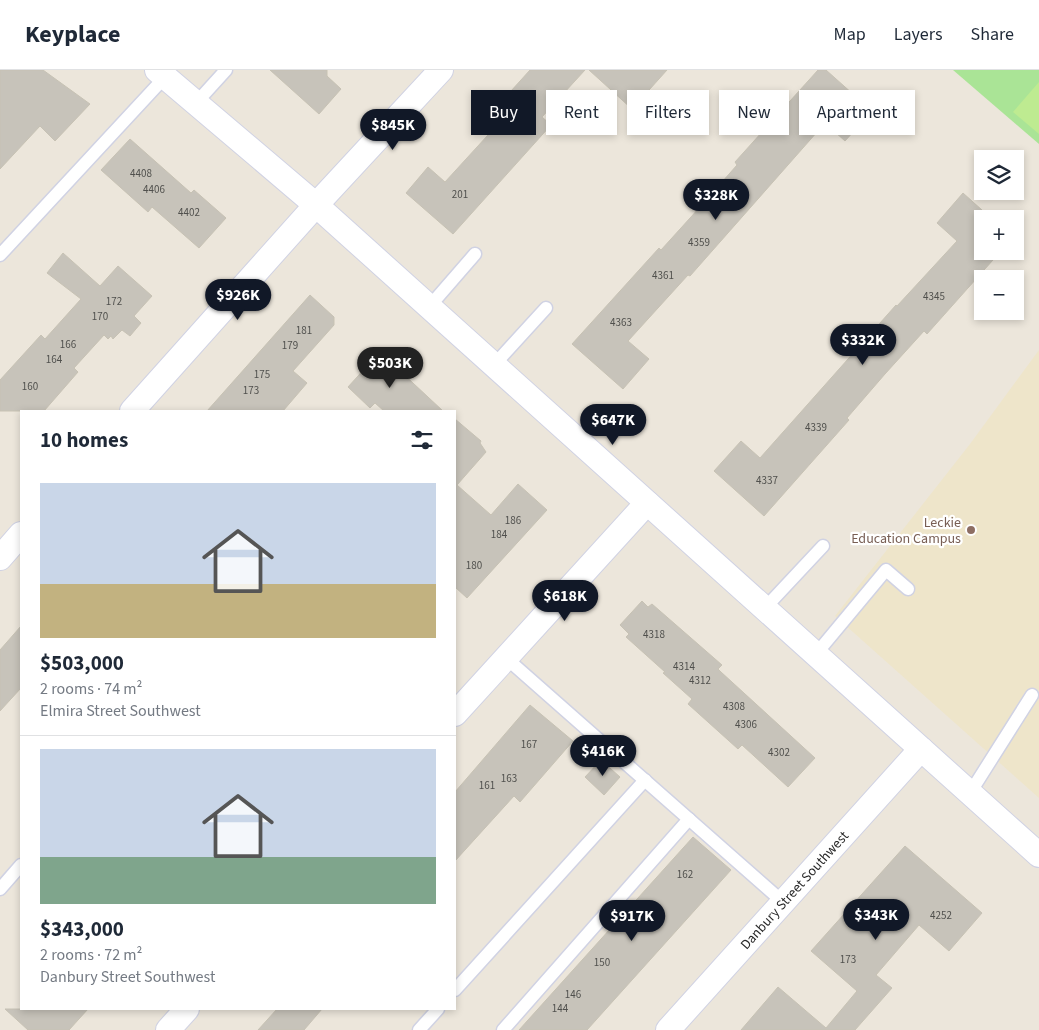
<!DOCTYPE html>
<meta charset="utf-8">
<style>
body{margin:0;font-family:"Source Sans 3",sans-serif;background:#f6f6f7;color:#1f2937;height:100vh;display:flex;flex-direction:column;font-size:19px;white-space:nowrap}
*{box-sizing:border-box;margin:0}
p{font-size:16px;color:#747a83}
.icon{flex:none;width:28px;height:28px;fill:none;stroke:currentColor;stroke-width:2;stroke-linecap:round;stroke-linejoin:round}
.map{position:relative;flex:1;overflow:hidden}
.drawer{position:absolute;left:20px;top:340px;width:436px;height:600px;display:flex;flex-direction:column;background:#fff;border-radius:0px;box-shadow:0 2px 8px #0003}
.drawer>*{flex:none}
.top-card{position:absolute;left:471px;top:20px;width:475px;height:45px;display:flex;gap:10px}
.tools{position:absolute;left:974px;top:80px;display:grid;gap:10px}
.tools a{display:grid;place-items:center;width:50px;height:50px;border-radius:0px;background:#fff;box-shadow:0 2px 8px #0003;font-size:25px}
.price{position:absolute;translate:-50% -42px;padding:0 11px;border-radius:18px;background:#111827;color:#fff;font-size:16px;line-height:32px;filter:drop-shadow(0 1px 2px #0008)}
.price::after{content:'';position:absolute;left:50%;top:30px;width:15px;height:11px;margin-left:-8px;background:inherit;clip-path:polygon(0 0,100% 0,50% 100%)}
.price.current{background:#222;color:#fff}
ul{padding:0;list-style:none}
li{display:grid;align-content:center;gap:10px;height:265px;padding:0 20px}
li+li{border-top:1px solid #e0e1e3}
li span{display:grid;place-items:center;height:155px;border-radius:0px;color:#555}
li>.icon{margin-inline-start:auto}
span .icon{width:90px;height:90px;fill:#fffc;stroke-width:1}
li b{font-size:21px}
h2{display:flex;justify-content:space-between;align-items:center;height:60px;padding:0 20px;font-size:21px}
.pill{padding:0 18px;border-radius:0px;background:#fff;box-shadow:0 2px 8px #0003;font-size:18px;line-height:45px}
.pill.current{background:#111827;color:#fff}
header{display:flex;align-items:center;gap:30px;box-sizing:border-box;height:70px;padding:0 25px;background:#fff;border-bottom:1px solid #e0e1e3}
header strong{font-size:24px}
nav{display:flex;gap:28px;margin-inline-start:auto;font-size:18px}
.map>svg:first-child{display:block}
.education{fill:#eee5ca}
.green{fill:#aae496}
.pitch{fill:#beeb91}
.building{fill:#c7c3ba;stroke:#c7c2b4}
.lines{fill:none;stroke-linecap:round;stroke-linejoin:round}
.lane-casing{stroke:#d0d2e3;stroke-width:15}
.street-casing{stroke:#d0d2e3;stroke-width:26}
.lane{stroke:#fff;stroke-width:12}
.street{stroke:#fff;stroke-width:24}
.education-dot{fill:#8d6e63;stroke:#fff;stroke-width:2}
.labels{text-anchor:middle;stroke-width:4.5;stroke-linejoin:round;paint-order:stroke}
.number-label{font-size:11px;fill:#50504d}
.education-label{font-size:14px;fill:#785e54;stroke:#fff;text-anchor:end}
.street-label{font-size:14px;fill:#292929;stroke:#fff}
</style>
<header>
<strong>Keyplace</strong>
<nav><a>Map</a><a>Layers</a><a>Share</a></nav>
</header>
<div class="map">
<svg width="1039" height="960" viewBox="0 0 1039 960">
<rect width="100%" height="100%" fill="#ece6db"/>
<polygon class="education" points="1039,280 1039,728 835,546 970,374"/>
<polygon class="green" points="953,0 1039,0 1039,74"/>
<polygon class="pitch" points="1039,12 1039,64 1013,42"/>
<g class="building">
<polygon points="0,0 43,0 90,34 55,71 40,56 0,99"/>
<polygon points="270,0 327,0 327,6 341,19 319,44"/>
<polygon points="530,0 585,0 542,47 551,55 453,164 406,123 428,97 445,112 520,30 511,21"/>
<polygon points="589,0 667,0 632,39"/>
<polygon points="818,0 826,0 872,41 845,71 825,53 690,206 688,205 628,271 649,289 623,319 572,274 659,178 661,180 700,137 737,95 735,92"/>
<polygon points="130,69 191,123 194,120 226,148 199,178 152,137 148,142 101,100"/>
<polygon points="963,123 992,149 982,149 982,181 1001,181 927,264 924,261 885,304 847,348 849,350 764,446 714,401 741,371 760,388 896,235 897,236 957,171 937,153"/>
<polygon points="63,183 100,216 118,196 152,226 134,246 141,253 130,266 122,260 113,269 111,266 108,269 104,265 74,298 78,302 44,341 0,341 0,310 41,265 45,269 81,229 47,203"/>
<polygon points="310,225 334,247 334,255 293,301 307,313 283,341 207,341"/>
<polygon points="377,285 381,288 384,286 443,341 384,341 375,333 370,338 348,317"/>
<polygon points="455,349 481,371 480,373 486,382 457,415 491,445 518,414 547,440 467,528 455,517"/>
<polygon points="642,531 648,537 652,534 722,595 718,599 721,602 815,688 788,717 742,675 738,679 688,634 692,629 663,603 665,602 626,567 629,564 620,555"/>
<polygon points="21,556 21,618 0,641 0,580"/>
<polygon points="530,635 573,671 520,732 514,726 455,791 455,722"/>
<polygon points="601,690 620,707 604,725 585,707"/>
<polygon points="693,767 731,800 587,960 519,960"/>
<polygon points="905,776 982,843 949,881 919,855 876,905 892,918 855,960 741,960 778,917 826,958 857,921 811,881"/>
<polygon points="5,939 88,939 69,960 28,960"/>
<polygon points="277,939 322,939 304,960 258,960"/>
</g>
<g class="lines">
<defs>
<g id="lane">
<polyline points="196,33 226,0"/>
<polyline points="0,185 165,7"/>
<polyline points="429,237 475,184"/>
<polyline points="494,295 546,238"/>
<polyline points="765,538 823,476"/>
<polyline points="816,584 886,500 908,519"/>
<polyline points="506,588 783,832"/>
<polyline points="970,723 1032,625"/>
<polyline points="0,819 21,795"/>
<polyline points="455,920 645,710"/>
<polyline points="419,960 438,939"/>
<polyline points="503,960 689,749"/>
</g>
<g id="street">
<polyline points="157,0 316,135 1039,785"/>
<polyline points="132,341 316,135 441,0"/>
<polyline points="0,488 21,464"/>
<polyline points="455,644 647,433"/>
<polyline points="168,960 187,939"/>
<polyline points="668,960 921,679"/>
</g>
</defs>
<use href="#lane" class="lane-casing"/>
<use href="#street" class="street-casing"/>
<use href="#lane" class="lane"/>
<use href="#street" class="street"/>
</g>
<circle class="education-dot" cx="971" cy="460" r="5"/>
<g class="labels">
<g class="number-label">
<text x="141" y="107">4408</text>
<text x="154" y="123">4406</text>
<text x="460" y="128">201</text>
<text x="189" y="146">4402</text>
<text x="699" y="176">4359</text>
<text x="663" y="209">4361</text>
<text x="934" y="230">4345</text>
<text x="114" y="235">172</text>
<text x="100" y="250">170</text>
<text x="621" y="256">4363</text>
<text x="304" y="264">181</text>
<text x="68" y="278">166</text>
<text x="290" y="279">179</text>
<text x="54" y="293">164</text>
<text x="262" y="308">175</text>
<text x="30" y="320">160</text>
<text x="251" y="324">173</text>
<text x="816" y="361">4339</text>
<text x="767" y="414">4337</text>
<text x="513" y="454">186</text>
<text x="499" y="468">184</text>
<text x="474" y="499">180</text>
<text x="654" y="568">4318</text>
<text x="684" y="600">4314</text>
<text x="700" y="614">4312</text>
<text x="734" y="640">4308</text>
<text x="746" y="658">4306</text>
<text x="529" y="678">167</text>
<text x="779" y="686">4302</text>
<text x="509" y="712">163</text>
<text x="487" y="719">161</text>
<text x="685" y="808">162</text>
<text x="941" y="849">4252</text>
<text x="848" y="893">173</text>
<text x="602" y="896">150</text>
<text x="573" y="928">146</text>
<text x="560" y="942">144</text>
</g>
<g class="education-label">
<text x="961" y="457">Leckie<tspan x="961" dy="16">Education Campus</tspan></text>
</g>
<g class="street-label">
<text transform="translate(794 820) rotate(-48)" y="5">Danbury Street Southwest</text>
</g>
</g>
</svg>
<div class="tools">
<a><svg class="icon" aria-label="layers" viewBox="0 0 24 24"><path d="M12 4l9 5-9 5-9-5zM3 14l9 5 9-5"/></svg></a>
<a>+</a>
<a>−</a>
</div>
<b class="price" style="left:393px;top:81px">$845K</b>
<b class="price" style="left:716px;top:151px">$328K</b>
<b class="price" style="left:238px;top:251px">$926K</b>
<b class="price" style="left:863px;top:296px">$332K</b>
<b class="price current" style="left:390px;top:319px">$503K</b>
<b class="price" style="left:613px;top:376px">$647K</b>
<b class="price" style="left:565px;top:552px">$618K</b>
<b class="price" style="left:603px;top:707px">$416K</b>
<b class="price" style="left:876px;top:871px">$343K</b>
<b class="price" style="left:632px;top:872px">$917K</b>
<div class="top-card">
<a class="pill current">Buy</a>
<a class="pill">Rent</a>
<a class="pill">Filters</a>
<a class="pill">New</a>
<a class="pill">Apartment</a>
</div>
<section class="drawer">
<h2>10 homes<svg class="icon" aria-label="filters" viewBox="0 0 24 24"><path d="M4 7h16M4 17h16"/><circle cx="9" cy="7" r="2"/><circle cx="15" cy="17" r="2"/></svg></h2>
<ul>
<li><span style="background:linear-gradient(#c9d6e8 65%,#c2b280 0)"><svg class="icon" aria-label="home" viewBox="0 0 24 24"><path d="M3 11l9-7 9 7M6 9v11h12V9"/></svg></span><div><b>$503,000</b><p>2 rooms · 74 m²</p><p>Elmira Street Southwest</p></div></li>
<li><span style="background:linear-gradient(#c9d6e8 70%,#7fa58c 0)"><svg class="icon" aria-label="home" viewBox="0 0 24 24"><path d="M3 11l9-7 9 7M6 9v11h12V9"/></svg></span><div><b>$343,000</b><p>2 rooms · 72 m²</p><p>Danbury Street Southwest</p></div></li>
</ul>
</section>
</div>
